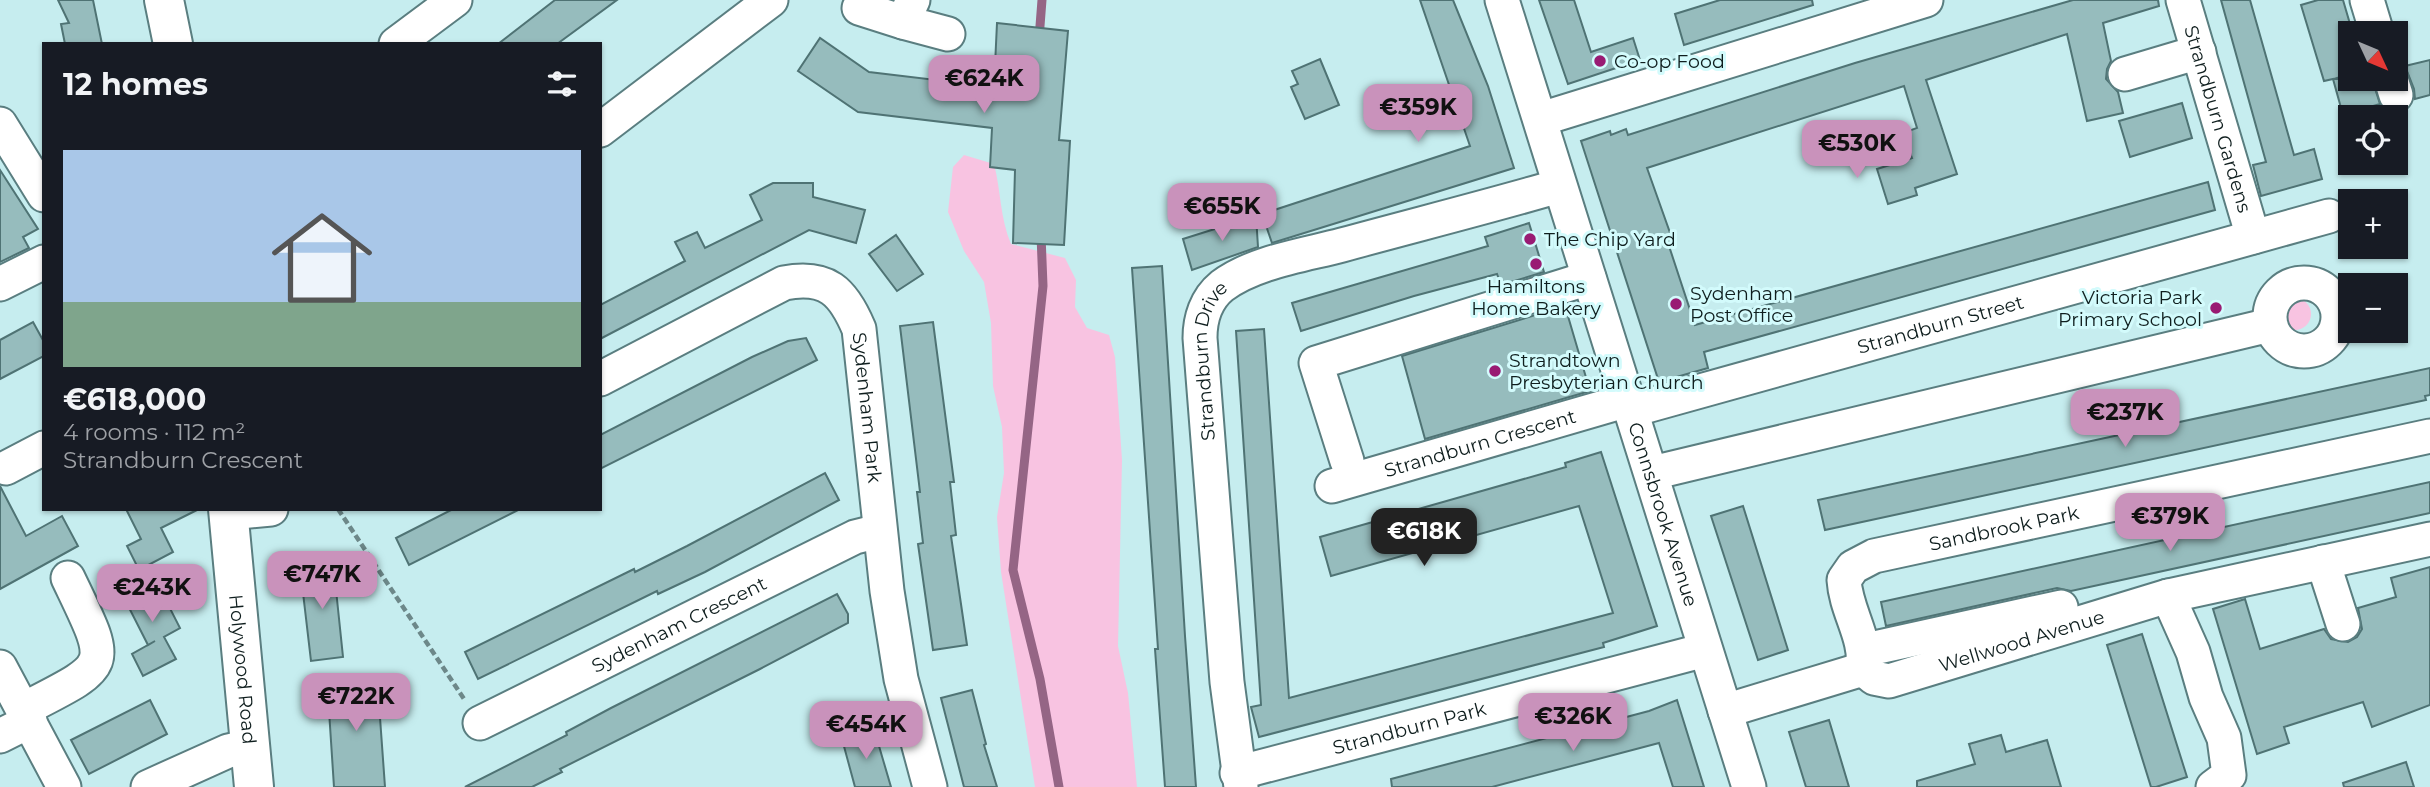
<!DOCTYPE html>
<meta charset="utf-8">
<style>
body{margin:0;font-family:Montserrat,sans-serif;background:#242831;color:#f1f3f6;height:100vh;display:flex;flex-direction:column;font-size:26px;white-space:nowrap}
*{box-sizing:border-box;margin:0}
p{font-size:23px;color:#9ea1a6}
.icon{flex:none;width:38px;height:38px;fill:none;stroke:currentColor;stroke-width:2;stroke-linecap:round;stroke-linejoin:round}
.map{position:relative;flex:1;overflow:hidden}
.side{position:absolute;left:42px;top:42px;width:560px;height:469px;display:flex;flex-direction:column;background:#171b24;border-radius:0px;box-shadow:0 2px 5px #0004}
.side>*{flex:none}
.needle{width:46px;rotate:134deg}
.fabs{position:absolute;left:2338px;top:21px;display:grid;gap:14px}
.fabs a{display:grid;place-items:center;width:70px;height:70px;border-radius:0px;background:#171b24;box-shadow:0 2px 5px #0004;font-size:35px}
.price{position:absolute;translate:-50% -60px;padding:0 16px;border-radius:14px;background:#c992bb;color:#111;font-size:23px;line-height:46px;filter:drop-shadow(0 2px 4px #0008)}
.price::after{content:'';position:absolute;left:50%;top:42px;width:21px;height:16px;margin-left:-10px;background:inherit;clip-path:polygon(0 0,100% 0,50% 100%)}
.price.active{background:#222;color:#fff}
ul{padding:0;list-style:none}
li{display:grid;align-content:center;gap:14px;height:371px;padding:0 21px}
li span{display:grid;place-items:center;height:217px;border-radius:0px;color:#555}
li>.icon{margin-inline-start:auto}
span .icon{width:126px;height:126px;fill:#fffc;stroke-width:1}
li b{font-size:30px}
h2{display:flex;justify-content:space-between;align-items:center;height:84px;padding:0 21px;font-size:30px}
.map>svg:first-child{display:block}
.green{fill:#f8c3e1}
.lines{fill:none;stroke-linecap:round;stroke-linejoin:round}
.stream{stroke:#956585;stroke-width:9}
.building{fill:#96bcbd;stroke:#4f7374;stroke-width:2}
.minor-casing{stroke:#5a7e80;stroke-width:37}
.major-casing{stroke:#5a7e80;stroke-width:42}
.path{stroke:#6d8889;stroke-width:4.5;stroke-dasharray:7 3.5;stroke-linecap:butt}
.minor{stroke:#fff;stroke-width:33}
.major{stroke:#fff;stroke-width:38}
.poi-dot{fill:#991b73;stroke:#d3fbfc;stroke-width:2.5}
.labels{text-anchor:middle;stroke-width:6;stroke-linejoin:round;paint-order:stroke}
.poi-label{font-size:19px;fill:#0f1e1e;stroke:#d3fbfc;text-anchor:start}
.street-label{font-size:19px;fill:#0f1e1e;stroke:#d3fbfc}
</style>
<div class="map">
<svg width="2430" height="787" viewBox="0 0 2430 787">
<rect width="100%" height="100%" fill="#c6edef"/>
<g class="green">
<path d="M 964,155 L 994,164 C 1001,191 1000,218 1011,244 L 1065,258 L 1076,280 L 1075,307 L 1087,328 L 1109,335 L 1115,357 L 1122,460 L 1118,646 L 1128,693 L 1137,787 L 1035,787 L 1001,572 L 997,517 L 1004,473 L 1002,427 L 993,386 L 991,323 L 984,282 L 964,251 L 948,212 L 953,167 Z"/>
<circle cx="2295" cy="314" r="16"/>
</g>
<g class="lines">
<g class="stream">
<polyline points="1039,39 1042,0"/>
<polyline points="1041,235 1043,286 1013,570 1040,679 1059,787"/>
</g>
</g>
<g class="building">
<polygon points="58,0 93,0 102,44 65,44 61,24 69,23"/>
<polygon points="555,0 617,0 557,44 498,44"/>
<polygon points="1420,0 1453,0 1488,86 1514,168 1272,243 1262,214 1470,146"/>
<polygon points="1539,0 1574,0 1591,52 1633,38 1640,60 1568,84"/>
<polygon points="1720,0 1812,0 1813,5 1684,45 1675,14"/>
<polygon points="2073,0 2158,0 2159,6 2103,23 2111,61 2107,69 2106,79 2118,92 2123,113 2087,121 2067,34 1926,80 1957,174 1915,188 1917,195 1888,204 1877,169 1912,158 1903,133 1917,128 1904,86 1647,168 1674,244 1669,246 1695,325 2208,182 2215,210 1704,352 1708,368 1659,382 1581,141 1610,131 1611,135 1626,129 1628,135 1855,63"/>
<polygon points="2221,0 2250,0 2294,155 2314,149 2322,179 2261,196 2253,165 2266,162"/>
<polygon points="2318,0 2343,0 2350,24 2350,74 2334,79 2372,79 2380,104 2343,115 2333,79 2324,81 2301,5"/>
<polygon points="997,23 1068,31 1059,140 1070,141 1064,245 1013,243 1015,170 990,167 992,128 858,112 798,71 820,38 869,72 994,87"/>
<polygon points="1320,59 1339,105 1305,119 1291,87 1298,84 1292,71"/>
<polygon points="2430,60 2430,95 2415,99 2414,89 2405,66"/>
<polygon points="2182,103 2192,138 2130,157 2119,121"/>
<polygon points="0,170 38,229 23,237 29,248 0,262"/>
<polygon points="773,183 813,183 813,197 865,210 856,243 809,230 600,339 600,305 685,261 675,242 697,232 705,248 762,220 750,195"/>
<polygon points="1256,216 1258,247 1192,270 1183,239"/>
<polygon points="1529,223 1544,272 1501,285 1497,274 1414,296 1301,331 1292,303 1488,246 1485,237"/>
<polygon points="896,235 923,274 897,291 869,254"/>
<polygon points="1162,266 1185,636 1196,787 1165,787 1155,649 1158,649 1132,268"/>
<polygon points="1565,306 1590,391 1425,439 1402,356"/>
<polygon points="33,322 44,342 44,356 0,379 0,340"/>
<polygon points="933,322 954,482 950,482 956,535 951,536 967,645 933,650 918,544 923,543 917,492 920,492 900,326"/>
<polygon points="1264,329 1289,698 1613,613 1579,506 1331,576 1320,537 1566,467 1565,463 1601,452 1657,626 1603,643 1604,647 1259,737 1251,707 1261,705 1236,331"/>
<polygon points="806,338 817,360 600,469 600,435 752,357 788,341"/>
<polygon points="2430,368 2430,395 2425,396 2426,400 1825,530 1818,500"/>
<polygon points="825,473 839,500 705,572 658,594 657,591 478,679 465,652 634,569 635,572 687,546"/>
<polygon points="2430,482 2430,513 2071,591 2057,588 1886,626 1881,602"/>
<polygon points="0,486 26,536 62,516 78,546 0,589"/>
<polygon points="1743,506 1788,650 1758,660 1711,516"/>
<polygon points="126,509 199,509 161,528 173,552 139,570 127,546 141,539"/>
<polygon points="453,509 520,509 409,565 396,538"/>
<polygon points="333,561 343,657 311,661 300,567"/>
<polygon points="2430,567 2430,705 2372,727 2363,702 2284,727 2289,743 2257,754 2213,609 2245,599 2260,649 2324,629 2331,639 2348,642 2357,637 2362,629 2358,608 2396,597 2391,578"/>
<polygon points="153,575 180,628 164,637 176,659 143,676 132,654 155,641 148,645 121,592"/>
<polygon points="837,594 848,614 848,623 760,669 560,769 562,772 532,787 465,787 567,735 566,732 611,708"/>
<polygon points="2142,634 2187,777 2156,787 2151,787 2107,645"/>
<polygon points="377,676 385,787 334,787 327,680"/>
<polygon points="972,690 986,744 984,745 997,787 964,787 948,725 941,698"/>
<polygon points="150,700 167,734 89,774 71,740"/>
<polygon points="1677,700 1704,787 1673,787 1659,743 1492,787 1392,787 1391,779 1649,711"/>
<polygon points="1829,720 1849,787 1806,787 1789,732"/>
<polygon points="874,729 891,787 855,787 842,739"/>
<polygon points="2001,735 2006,752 2047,740 2061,787 1917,787 1917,781 1975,764 1969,744"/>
<polygon points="2406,762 2414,787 2344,787 2343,783"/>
</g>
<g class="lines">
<defs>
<g id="minor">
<polyline points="913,0 903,22 948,34"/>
<path id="s1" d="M 1502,0 L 1749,787"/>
<path id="s2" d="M 2183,0 L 2253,237"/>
<polyline points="2367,0 2377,33"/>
<polyline points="859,8 903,22"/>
<polyline points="396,44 455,0"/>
<polyline points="2125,74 2199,52"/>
<polyline points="2391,79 2396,95"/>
<polyline points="1541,119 1926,0"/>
<polyline points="0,124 44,195"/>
<polyline points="600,130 771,0"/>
<circle cx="2304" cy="317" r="34"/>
<polyline points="0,284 44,262"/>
<path id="s3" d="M 600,379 L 784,283 C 827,275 843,291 859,329 L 887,591 L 901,679 L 930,787"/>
<path id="s4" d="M 1632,410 L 2329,216"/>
<polyline points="1347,461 1316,363 1589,278"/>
<polyline points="6,468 44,448"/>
<polyline points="1652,473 2270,325"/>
<path id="s5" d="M 1332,486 L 1628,400"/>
<polyline points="229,513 271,509"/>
<polyline points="2323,562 2343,624"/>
<polyline points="2168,596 2193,652 2206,697 2224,738 2229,775 2213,787"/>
<polyline points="1865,650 2061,607"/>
<polyline points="0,667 64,787"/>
<path id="s6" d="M 1863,669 C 1867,637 1846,612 1844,580 L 1853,567 L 1874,556 L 2430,436"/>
<path id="s7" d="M 1863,669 L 1874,678 L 1889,681 L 2168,596 L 2430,539"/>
<path d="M 24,709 C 114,663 111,668 68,578"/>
<polyline points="1725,711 1863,669"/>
<path id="s8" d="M 480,723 L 855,537 L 879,531"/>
<polyline points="0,736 30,721"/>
<path id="s9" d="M 1237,773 L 1705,650"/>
<polyline points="148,787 228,751 250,746"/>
<path id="s10" d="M 1241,787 L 1227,682 L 1200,338 C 1200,319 1206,299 1222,286 C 1254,262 1304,255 1342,245 C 1415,225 1487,207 1559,186"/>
</g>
<g id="major">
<polyline points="164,0 173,44"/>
<path id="s11" d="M 228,509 L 254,787"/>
</g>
</defs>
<use href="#minor" class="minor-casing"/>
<use href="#major" class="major-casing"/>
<polyline class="path" points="338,509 464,699"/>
<use href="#minor" class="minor"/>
<use href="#major" class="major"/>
</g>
<g class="poi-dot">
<circle cx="1600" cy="61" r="7"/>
<circle cx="1530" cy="239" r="7"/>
<circle cx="1536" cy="264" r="7"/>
<circle cx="1676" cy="304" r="7"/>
<circle cx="2216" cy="308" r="7"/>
<circle cx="1495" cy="371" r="7"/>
</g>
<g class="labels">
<g class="poi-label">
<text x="1614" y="68">Co-op Food</text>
<text x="1544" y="246">The Chip Yard</text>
<text x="1536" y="293" text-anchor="middle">Hamiltons<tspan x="1536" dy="22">Home Bakery</tspan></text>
<text x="1690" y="300">Sydenham<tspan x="1690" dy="22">Post Office</tspan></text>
<text x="2202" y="304" text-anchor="end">Victoria Park<tspan x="2202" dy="22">Primary School</tspan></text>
<text x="1509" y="367">Strandtown<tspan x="1509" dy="22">Presbyterian Church</tspan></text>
</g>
<g class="street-label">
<text dy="7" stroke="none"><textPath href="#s2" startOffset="124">Strandburn Gardens</textPath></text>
<text dy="7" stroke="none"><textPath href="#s4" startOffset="320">Strandburn Street</textPath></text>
<text dy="7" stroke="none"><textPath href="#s10" startOffset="430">Strandburn Drive</textPath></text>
<text dy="7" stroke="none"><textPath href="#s3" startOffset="385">Sydenham Park</textPath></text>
<text dy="7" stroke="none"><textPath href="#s5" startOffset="154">Strandburn Crescent</textPath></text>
<text dy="7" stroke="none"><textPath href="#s1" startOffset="539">Connsbrook Avenue</textPath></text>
<text dy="7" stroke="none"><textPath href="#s6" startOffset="264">Sandbrook Park</textPath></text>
<text dy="7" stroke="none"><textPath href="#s8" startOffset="222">Sydenham Crescent</textPath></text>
<text dy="7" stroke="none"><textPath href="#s7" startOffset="168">Wellwood Avenue</textPath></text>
<text dy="7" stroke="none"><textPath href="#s11" startOffset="161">Holywood Road</textPath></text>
<text dy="7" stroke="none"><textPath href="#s9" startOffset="178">Strandburn Park</textPath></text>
</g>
</g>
</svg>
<div class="fabs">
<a><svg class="needle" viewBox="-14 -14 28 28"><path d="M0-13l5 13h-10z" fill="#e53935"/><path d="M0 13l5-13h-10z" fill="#9ea1a6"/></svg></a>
<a><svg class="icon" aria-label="locate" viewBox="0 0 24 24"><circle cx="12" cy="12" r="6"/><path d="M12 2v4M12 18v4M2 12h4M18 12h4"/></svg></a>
<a>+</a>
<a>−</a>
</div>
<b class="price" style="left:984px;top:115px">€624K</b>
<b class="price" style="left:1418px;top:144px">€359K</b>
<b class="price" style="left:1857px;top:180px">€530K</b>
<b class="price" style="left:1222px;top:243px">€655K</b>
<b class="price" style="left:2125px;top:449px">€237K</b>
<b class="price" style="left:2170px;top:553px">€379K</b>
<b class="price active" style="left:1424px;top:568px">€618K</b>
<b class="price" style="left:322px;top:611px">€747K</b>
<b class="price" style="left:152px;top:624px">€243K</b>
<b class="price" style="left:356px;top:733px">€722K</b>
<b class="price" style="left:1573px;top:753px">€326K</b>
<b class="price" style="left:866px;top:761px">€454K</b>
<section class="side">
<h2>12 homes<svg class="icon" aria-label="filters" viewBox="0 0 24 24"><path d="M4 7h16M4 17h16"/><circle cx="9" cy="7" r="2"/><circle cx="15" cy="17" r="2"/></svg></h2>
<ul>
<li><span style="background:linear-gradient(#a9c7e8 70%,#7fa58c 0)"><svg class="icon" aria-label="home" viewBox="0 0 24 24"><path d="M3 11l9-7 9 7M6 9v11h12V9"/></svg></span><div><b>€618,000</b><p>4 rooms · 112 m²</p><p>Strandburn Crescent</p></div></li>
</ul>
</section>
</div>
